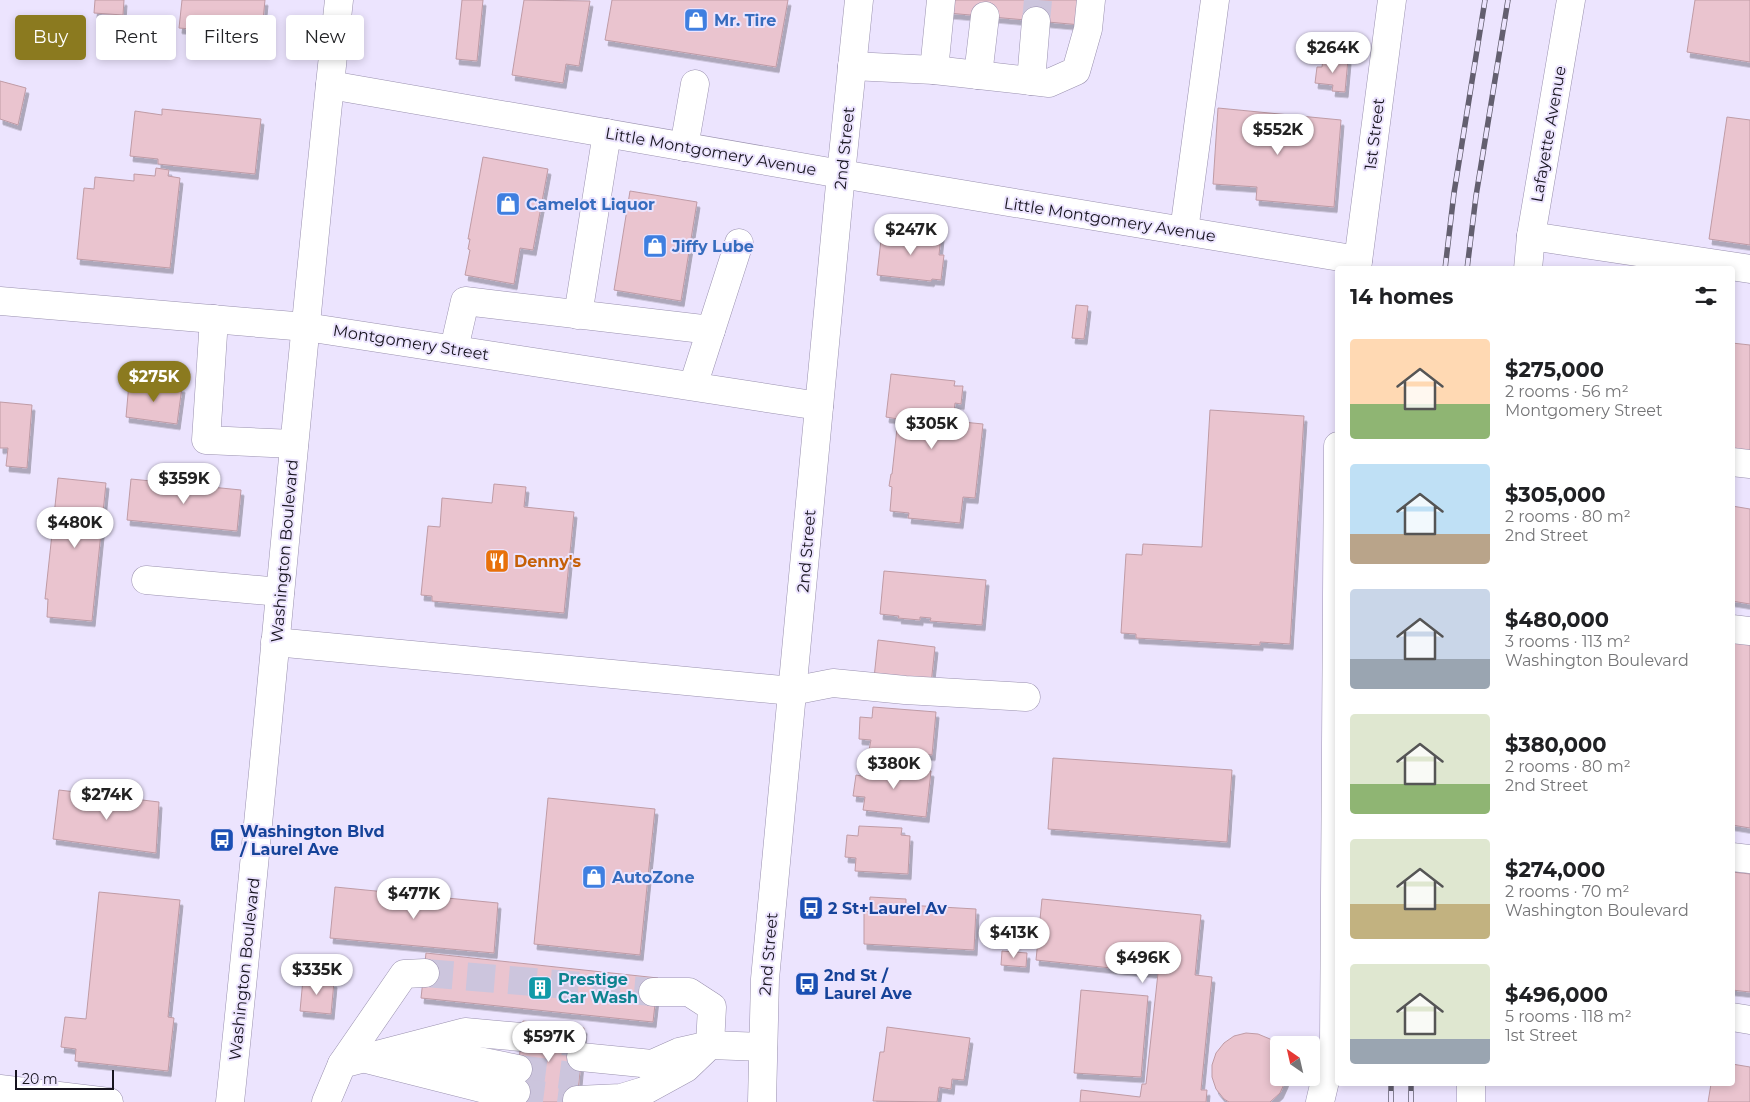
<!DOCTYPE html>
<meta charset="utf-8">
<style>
body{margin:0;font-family:Montserrat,sans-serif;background:#f6f6f6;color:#202124;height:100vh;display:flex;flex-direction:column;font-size:19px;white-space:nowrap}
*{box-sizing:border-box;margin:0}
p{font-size:16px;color:#757577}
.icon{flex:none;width:28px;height:28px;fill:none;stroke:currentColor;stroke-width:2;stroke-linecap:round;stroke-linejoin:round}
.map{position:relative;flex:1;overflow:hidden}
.side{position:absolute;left:1335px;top:266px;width:400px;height:820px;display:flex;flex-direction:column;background:#fff;border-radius:5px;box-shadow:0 2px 8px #0003}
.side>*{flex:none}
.guide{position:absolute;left:15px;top:15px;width:475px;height:45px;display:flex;gap:10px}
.needle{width:32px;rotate:326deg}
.buttons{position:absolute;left:1270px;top:1036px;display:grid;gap:10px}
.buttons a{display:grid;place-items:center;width:50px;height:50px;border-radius:5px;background:#fff;box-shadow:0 2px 8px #0003;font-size:25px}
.scale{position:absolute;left:15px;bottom:12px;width:99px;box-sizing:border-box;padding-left:5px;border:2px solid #17141f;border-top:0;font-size:14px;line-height:18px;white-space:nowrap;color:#17141f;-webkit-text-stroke:4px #ece4fe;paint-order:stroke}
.price{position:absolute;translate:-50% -42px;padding:0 11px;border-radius:18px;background:#fff;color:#222;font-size:16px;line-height:32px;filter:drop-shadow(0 1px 2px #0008)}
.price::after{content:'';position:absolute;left:50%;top:30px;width:15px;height:11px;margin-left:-8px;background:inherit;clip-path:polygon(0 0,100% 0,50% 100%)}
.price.active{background:#8b7a1f;color:#fff}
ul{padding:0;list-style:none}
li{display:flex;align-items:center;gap:15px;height:125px;padding:0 15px}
li span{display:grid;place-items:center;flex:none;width:140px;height:100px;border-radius:5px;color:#555}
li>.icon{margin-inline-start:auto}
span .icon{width:60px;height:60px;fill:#fffc;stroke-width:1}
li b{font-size:21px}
h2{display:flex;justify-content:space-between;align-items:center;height:60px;padding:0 15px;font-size:21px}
.pill{padding:0 18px;border-radius:5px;background:#fff;box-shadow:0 2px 8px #0003;font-size:18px;line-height:45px}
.pill.active{background:#8b7a1f;color:#fff}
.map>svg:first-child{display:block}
.building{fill:#eac4cf;stroke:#bf9ba5;filter:url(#shadow)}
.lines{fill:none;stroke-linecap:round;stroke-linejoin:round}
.minor-tunnel{stroke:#ccc5dd;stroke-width:28;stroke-dasharray:28 14;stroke-linecap:butt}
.minor-casing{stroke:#9a91af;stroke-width:29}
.major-casing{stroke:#9a91af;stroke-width:29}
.minor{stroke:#fff;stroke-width:28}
.major{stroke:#fff;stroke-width:28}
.rail-casing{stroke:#635f6f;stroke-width:5.5}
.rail{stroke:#ece4fe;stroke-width:4;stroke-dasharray:11;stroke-linecap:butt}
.labels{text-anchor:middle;stroke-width:4;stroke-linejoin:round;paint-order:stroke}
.shop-label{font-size:16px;font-weight:bold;fill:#366cbe;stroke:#ece4fe;text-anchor:start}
.street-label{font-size:16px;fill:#17141f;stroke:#ece4fe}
.food-label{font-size:16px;font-weight:bold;fill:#c56008;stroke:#ece4fe;text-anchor:start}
.transit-label{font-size:16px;font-weight:bold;fill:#164399;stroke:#ece4fe;text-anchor:start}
.culture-label{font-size:16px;font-weight:bold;fill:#0d838f;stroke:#ece4fe;text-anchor:start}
</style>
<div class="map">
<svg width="1750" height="1102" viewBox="0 0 1750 1102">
<defs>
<filter id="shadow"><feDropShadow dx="3" dy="5.5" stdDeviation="0" flood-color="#0004"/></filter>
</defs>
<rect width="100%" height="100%" fill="#ece4fe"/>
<g class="building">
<polygon points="95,0 124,0 123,15 94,13"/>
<polygon points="182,0 265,0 261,41 190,33 191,29 179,28"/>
<polygon points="462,0 483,0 477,61 456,59"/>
<polygon points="524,0 590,1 579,66 566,64 563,83 512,75"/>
<polygon points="612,0 788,0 776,67 605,40"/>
<polygon points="949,0 1083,0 1081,25 948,13"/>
<polygon points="1695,0 1750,0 1750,62 1687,52"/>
<polygon points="1336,58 1348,59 1345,92 1332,91 1333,85 1315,83 1317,67 1322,67 1323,59 1335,60"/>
<polygon points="0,81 26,88 18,125 0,119"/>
<polygon points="1218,108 1341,120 1334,207 1256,200 1257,187 1213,184"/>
<polygon points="162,109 261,119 255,174 158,164 158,159 130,156 135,111 162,115"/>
<polygon points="1727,117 1750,120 1750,245 1709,239"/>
<polygon points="483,157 548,169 533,250 520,248 514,284 465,275 470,250 468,249 470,239 468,239"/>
<polygon points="156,168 169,170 168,176 180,178 170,268 77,259 84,188 94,189 95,177 134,181 134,174 155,176"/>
<polygon points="630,191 697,202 681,301 614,290"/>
<polygon points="891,229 941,235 939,255 944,255 941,280 932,279 931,281 877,275 881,240 890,241"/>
<polygon points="1076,305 1088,306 1084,339 1072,338"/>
<polygon points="1732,343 1750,345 1750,452 1732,450"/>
<polygon points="891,374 955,381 954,386 963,386 961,404 955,403 953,421 983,424 975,498 963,497 960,523 908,518 909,513 890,511 892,487 889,486 891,474 892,474 898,419 886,417"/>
<polygon points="129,383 182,387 177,424 126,417"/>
<polygon points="0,402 32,405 27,468 6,466 8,448 0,448"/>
<polygon points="1210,410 1304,416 1290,644 1260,642 1260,645 1136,638 1136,634 1121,633 1126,554 1142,555 1143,544 1202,547"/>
<polygon points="58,478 106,483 92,621 47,617 48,599 45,599"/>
<polygon points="131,479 241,490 237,531 127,520"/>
<polygon points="494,484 526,487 524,507 574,512 564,613 432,601 432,596 421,595 428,526 440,527 442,498 492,503"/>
<polygon points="1732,506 1750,509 1750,604 1732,601"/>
<polygon points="884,571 986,580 982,625 930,621 931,618 920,617 920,620 898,618 899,616 880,614"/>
<polygon points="878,640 935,647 931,684 874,678"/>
<polygon points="1732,640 1750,643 1750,828 1732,825"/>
<polygon points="873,707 936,712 932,755 869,750 871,740 859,739 860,717 872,718"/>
<polygon points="1053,758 1232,770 1227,842 1048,829"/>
<polygon points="869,764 931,771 926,817 863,810 865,797 853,796 856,775 867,777"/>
<polygon points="59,790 159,802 156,853 53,839"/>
<polygon points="548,798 655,809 640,955 534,944"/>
<polygon points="859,826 902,828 901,835 910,836 908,874 855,871 856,858 845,857 847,835 858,836"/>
<polygon points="1732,872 1750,874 1750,992 1732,990"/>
<polygon points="335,887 498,903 494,953 330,938"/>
<polygon points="99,892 180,900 168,1017 174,1018 168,1071 75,1061 76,1049 61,1047 65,1017 86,1019"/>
<polygon points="870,897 906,899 906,905 976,909 974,950 864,944 864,911 869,911"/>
<polygon points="1042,899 1201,915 1195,975 1212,977 1201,1090 1207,1090 1206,1102 1080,1102 1081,1090 1140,1097 1142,1084 1146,1084 1158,973 1036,960"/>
<polygon points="1002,951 1027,953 1026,967 1001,965"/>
<polygon points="426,953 658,978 653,1022 421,998"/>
<polygon points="303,979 334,982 331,1014 300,1011"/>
<polygon points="1081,990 1148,996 1141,1077 1074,1073"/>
<polygon points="523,1021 584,1028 577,1102 534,1102 515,1100"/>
<polygon points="887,1027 970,1038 964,1080 952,1079 951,1089 939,1087 937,1102 873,1101 880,1052 884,1052"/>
<polygon points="1246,1033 1258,1034 1270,1039 1279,1047 1279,1078 1286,1078 1285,1082 1280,1093 1270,1102 1229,1102 1224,1099 1216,1089 1212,1077 1212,1065 1216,1053 1224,1043 1234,1036"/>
<polygon points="1732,1064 1750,1067 1750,1102 1708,1102 1711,1084 1732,1084"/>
</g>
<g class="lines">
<g class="minor-tunnel">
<polyline points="1036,21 1038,0"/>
<polyline points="425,973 653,992"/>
<polyline points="521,1037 583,1043"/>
<polyline points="518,1069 579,1077"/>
<polyline points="516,1092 577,1100"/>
</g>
<defs>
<g id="minor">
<polyline points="852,66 934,70 1049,83 1076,71 1088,29 1091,0"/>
<polyline points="934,70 941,0"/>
<polyline points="978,75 985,16"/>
<polyline points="1031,81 1036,21"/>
<polyline points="330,85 841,174 1358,260"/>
<polyline points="684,147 695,84"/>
<polyline points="1184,231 1215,0"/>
<polyline points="1531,236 1750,269"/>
<polyline points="1357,269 1392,0"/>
<polyline points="1528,269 1531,236 1571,0"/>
<polyline points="0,301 306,327 819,406"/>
<polyline points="578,315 607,133"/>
<polyline points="214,319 206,440 294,444"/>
<polyline points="454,349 465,301 711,330"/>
<polyline points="693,386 739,243"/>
<polyline points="1732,462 1750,464"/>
<polyline points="146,580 280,592"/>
<polyline points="1732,629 1750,631"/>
<polyline points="275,642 792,691 833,683 905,690 1026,697"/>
<polyline points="1732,857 1750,859"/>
<polyline points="1732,1017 1750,1020"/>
<polyline points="414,1048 518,1069"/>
<polyline points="581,1057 652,1064 679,1052 710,1045 712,1007 689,992 653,992"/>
<polyline points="366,1059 489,1090 516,1092"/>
<polyline points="342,1064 404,974 425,973"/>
<polyline points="0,1089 109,1102"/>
<polyline points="577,1100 621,1098 644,1091 686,1068 710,1045 763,1047"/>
<polyline points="326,1102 342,1064 465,1032 521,1037"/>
<polyline points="1320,1102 1334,1043 1338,446"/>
<polyline points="1471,1102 1471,1084"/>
</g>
<g id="major">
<path d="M 230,1102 C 269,735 299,367 339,0"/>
<polyline points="762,1102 765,979 841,174 859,0"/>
</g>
</defs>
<use href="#minor" class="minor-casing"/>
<use href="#major" class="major-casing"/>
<use href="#minor" class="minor"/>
<use href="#major" class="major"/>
<defs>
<g id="rail">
<polyline points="1445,269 1454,193 1485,0"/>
<polyline points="1467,269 1476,196 1508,0"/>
<polyline points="1391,1102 1391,1084"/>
<polyline points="1411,1102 1411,1084"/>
</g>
</defs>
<use href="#rail" class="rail-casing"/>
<use href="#rail" class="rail"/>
</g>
<defs>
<symbol id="shop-square" viewBox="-11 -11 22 22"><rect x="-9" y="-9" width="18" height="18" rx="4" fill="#3f7fe0" stroke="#ece4fe"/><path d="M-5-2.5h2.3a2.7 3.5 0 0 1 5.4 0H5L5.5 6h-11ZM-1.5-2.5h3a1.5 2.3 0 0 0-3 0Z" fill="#fff"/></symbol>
<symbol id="restaurant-square" viewBox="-11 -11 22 22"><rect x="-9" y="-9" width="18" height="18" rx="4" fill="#e8710a" stroke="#ece4fe"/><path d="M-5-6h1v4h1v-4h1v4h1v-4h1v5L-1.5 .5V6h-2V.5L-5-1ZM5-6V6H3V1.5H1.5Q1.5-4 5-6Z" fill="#fff"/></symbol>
<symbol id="bus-square" viewBox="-11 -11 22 22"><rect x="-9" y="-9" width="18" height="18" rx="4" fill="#1a4fb4" stroke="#ece4fe"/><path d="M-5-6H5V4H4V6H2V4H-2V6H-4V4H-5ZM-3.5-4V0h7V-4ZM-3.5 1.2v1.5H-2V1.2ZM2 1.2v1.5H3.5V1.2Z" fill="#fff"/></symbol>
<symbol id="building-square" viewBox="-11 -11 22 22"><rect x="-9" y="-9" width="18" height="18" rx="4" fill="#0f9aa8" stroke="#ece4fe"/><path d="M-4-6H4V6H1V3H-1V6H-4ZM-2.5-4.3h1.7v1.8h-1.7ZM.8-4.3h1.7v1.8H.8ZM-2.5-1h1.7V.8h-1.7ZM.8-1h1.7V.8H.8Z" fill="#fff"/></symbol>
</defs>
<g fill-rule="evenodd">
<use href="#shop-square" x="682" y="6" width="28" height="28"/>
<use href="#shop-square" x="494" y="190" width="28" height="28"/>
<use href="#shop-square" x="641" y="232" width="28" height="28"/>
<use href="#restaurant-square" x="483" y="547" width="28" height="28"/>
<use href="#bus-square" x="208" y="826" width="28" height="28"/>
<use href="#shop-square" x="580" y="863" width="28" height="28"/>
<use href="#bus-square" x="797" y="894" width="28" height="28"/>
<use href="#bus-square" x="793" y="970" width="28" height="28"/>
<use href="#building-square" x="526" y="974" width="28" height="28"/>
</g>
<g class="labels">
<g class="shop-label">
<text x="714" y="26">Mr. Tire</text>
<text x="526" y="210">Camelot Liquor</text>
<text x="672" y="252">Jiffy Lube</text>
<text x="612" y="883">AutoZone</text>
</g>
<g class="street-label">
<text transform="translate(1374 134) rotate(-83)" y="6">1st Street</text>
<text transform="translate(1548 134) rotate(-80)" y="6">Lafayette Avenue</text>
<text transform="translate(844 148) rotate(-84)" y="6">2nd Street</text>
<text transform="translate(711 151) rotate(10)" y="6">Little Montgomery Avenue</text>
<text transform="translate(1110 219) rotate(9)" y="6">Little Montgomery Avenue</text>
<text transform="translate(411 342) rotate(9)" y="6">Montgomery Street</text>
<text transform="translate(284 551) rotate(-85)" y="6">Washington Boulevard</text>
<text transform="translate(806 551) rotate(-85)" y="6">2nd Street</text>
<text transform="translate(768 954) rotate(-85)" y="6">2nd Street</text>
<text transform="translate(244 969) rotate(-84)" y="6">Washington Boulevard</text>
</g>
<g class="food-label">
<text x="514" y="567">Denny's</text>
</g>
<g class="transit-label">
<text x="240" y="837">Washington Blvd<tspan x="240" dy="18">/ Laurel Ave</tspan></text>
<text x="828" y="914">2 St+Laurel Av</text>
<text x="824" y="981">2nd St /<tspan x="824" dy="18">Laurel Ave</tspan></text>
</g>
<g class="culture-label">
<text x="558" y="985">Prestige<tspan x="558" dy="18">Car Wash</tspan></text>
</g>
</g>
</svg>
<div class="buttons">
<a><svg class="needle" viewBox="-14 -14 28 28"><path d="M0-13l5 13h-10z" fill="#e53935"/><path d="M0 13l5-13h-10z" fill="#757577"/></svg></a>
</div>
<div class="scale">20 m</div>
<b class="price" style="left:1333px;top:74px">$264K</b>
<b class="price" style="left:1278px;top:156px">$552K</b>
<b class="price" style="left:911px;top:256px">$247K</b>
<b class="price active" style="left:154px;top:403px">$275K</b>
<b class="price" style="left:932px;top:450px">$305K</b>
<b class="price" style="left:184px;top:505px">$359K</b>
<b class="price" style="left:75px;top:549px">$480K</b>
<b class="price" style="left:894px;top:790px">$380K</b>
<b class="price" style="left:107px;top:821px">$274K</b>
<b class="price" style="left:414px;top:920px">$477K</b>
<b class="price" style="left:1014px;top:959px">$413K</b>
<b class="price" style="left:1143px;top:984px">$496K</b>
<b class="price" style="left:317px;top:996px">$335K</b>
<b class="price" style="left:549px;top:1063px">$597K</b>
<div class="guide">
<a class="pill active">Buy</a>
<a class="pill">Rent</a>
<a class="pill">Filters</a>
<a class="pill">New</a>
</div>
<section class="side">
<h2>14 homes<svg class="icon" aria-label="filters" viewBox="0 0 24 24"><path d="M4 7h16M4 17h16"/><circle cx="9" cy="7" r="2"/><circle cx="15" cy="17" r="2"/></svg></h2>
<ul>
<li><span style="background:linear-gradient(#ffd9b3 65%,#8fb573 0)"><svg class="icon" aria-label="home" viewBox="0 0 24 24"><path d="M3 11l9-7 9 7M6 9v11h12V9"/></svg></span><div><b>$275,000</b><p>2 rooms · 56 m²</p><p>Montgomery Street</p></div></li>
<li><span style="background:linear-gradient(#bfe0f5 70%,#b9a48a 0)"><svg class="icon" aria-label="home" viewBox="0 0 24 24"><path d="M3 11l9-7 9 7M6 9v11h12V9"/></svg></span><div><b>$305,000</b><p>2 rooms · 80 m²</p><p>2nd Street</p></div></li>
<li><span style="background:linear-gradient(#c9d6e8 70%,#9aa5b1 0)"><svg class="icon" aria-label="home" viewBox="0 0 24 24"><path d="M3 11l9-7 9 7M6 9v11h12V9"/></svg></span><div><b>$480,000</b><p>3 rooms · 113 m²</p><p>Washington Boulevard</p></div></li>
<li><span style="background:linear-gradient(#dfe7d0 70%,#8fb573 0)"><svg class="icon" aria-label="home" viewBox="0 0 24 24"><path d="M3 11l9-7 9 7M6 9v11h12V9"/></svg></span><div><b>$380,000</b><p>2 rooms · 80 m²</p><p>2nd Street</p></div></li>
<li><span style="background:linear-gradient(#dfe7d0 65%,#c2b280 0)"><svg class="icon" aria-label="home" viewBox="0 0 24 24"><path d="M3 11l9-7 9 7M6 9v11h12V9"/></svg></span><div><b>$274,000</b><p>2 rooms · 70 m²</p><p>Washington Boulevard</p></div></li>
<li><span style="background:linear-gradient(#dfe7d0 75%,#9aa5b1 0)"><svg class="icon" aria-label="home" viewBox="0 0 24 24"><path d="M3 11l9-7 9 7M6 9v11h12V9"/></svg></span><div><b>$496,000</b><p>5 rooms · 118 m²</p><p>1st Street</p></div></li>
</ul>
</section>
</div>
